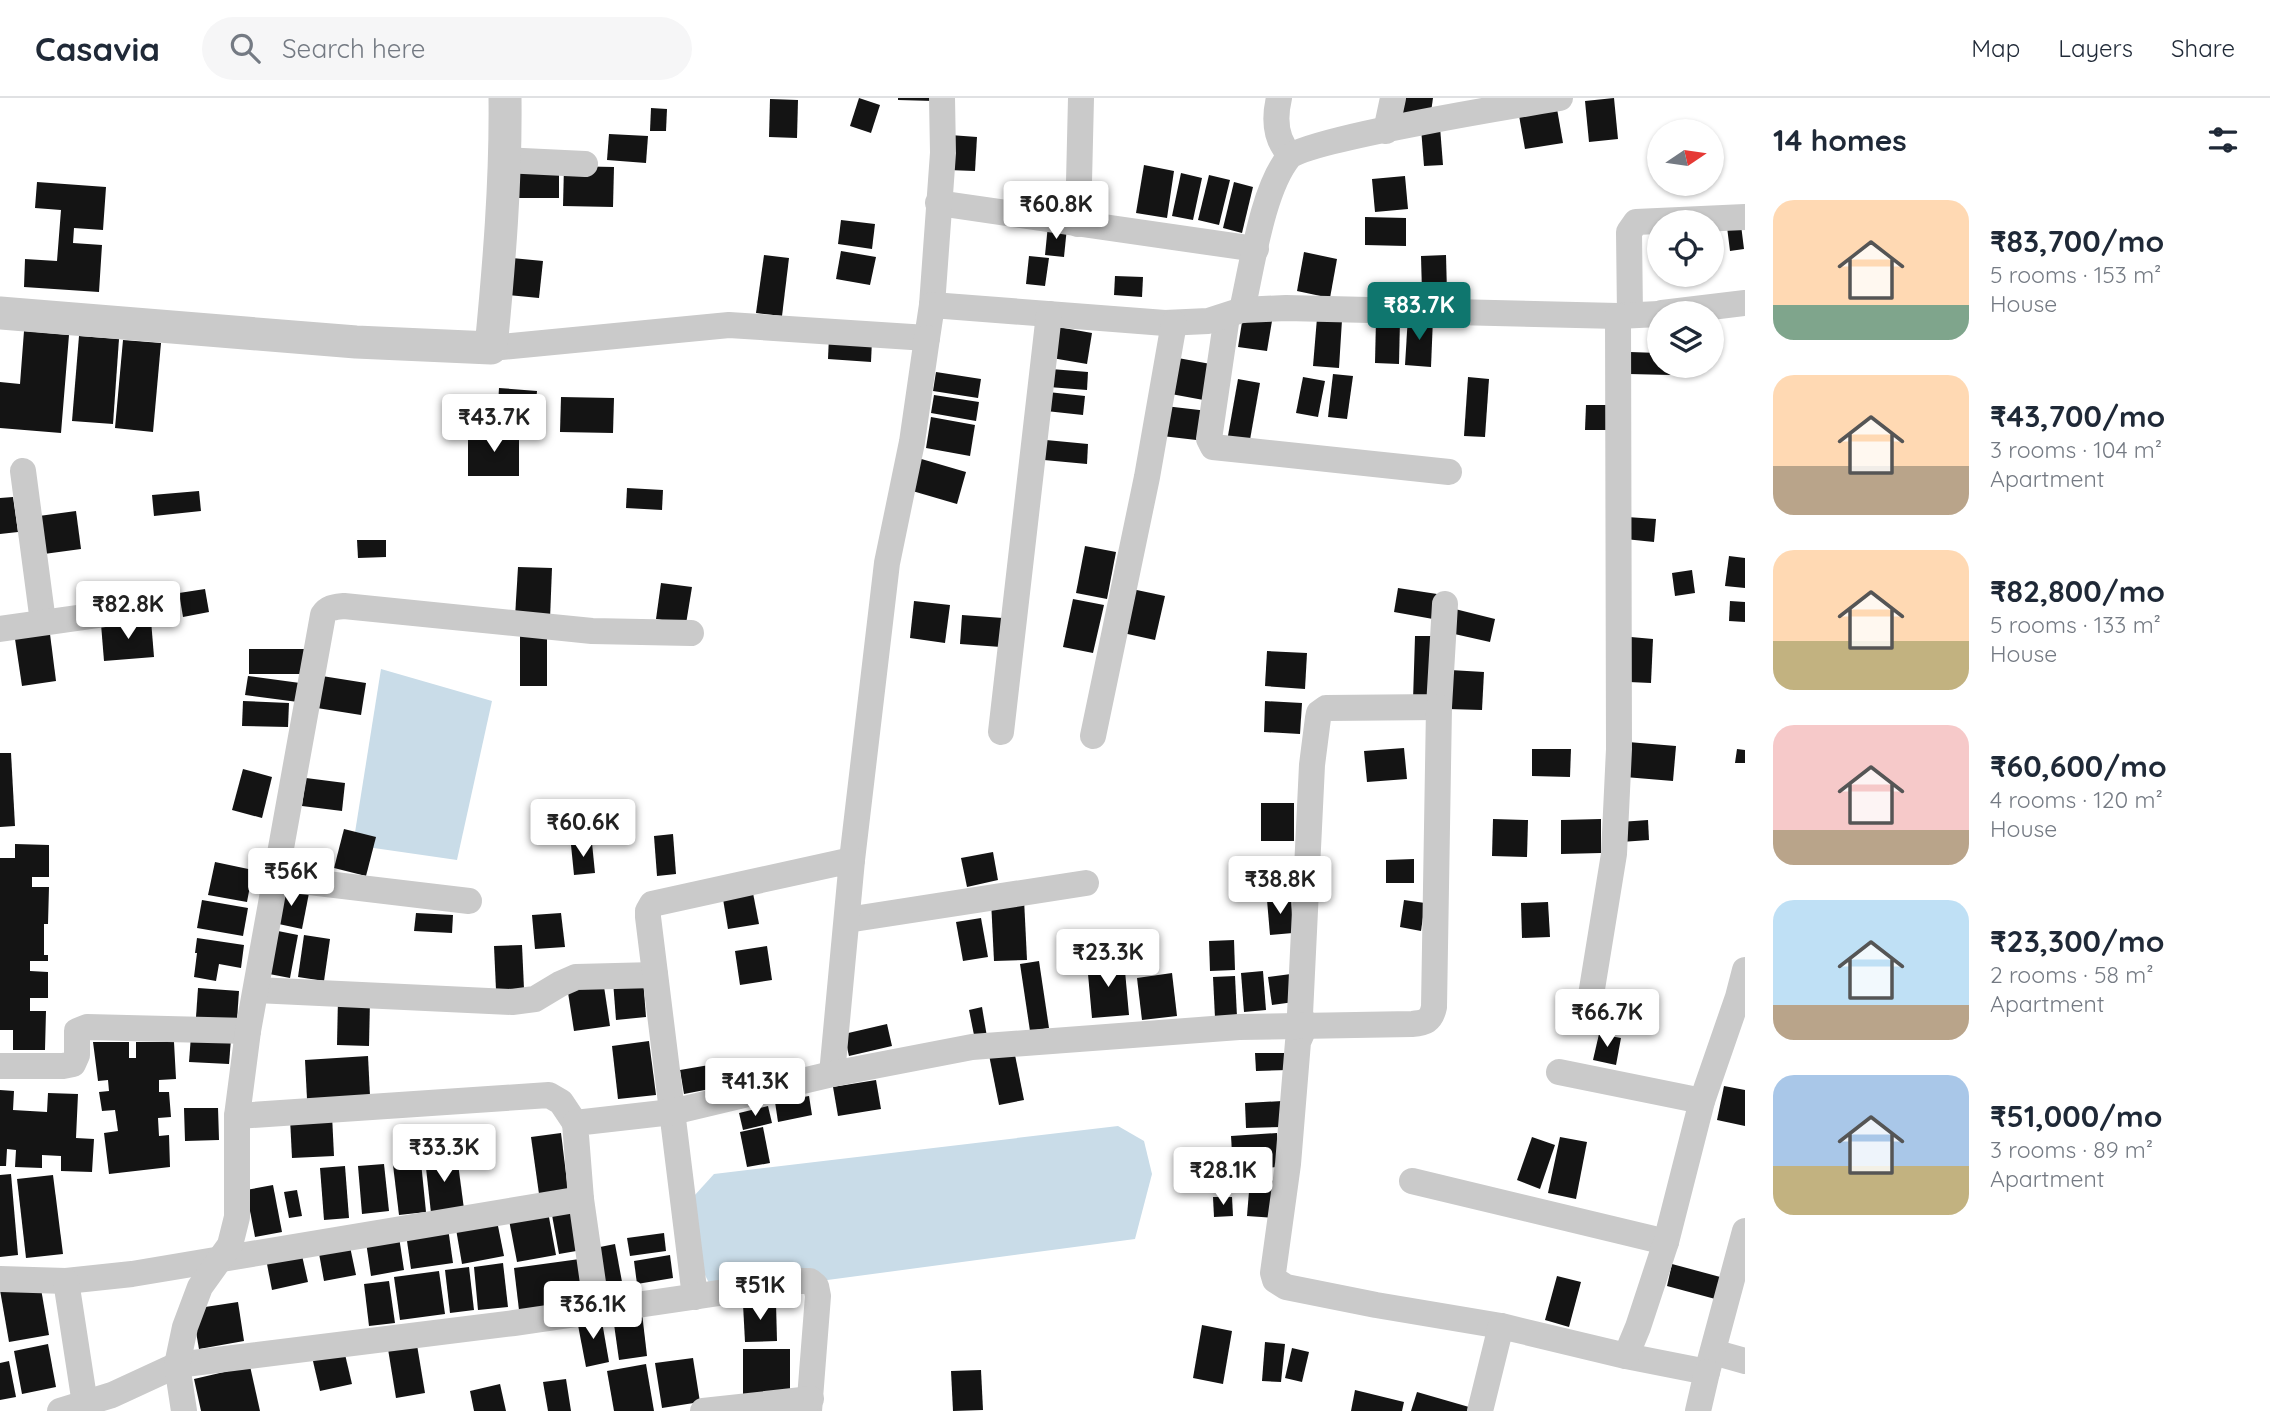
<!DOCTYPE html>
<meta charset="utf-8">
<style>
body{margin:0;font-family:Quicksand,sans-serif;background:#f6f6f7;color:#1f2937;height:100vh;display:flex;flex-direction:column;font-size:26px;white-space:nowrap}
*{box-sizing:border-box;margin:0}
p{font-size:23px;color:#747a83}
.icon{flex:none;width:38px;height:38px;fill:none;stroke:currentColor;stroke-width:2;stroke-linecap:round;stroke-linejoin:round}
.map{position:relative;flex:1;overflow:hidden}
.side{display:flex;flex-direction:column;background:#fff;width:525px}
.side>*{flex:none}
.needle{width:46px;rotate:77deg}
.fabs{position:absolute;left:1647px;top:21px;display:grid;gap:14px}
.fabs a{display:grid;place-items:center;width:77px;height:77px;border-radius:50%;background:#fff;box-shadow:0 2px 5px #0004;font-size:35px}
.price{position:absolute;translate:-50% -60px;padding:0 16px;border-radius:7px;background:#fff;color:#222;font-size:23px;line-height:46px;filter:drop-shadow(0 2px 4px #0008)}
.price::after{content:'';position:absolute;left:50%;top:42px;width:21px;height:16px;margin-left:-10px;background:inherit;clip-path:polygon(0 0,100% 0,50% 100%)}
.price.selected{background:#0f766e;color:#fff}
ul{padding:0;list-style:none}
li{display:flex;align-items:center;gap:21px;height:175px;padding:0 28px}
li span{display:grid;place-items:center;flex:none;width:196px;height:140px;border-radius:21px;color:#555}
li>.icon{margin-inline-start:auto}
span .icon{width:84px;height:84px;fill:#fffc;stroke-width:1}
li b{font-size:30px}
h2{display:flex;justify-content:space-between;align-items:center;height:84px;padding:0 28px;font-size:30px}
header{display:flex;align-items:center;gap:42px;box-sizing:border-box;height:98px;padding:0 35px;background:#fff;border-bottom:2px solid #e0e1e3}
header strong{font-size:33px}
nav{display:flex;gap:38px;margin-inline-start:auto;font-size:24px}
.search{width:490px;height:63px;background:#f6f6f7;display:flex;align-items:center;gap:18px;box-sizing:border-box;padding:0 24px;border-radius:38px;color:#747a83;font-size:26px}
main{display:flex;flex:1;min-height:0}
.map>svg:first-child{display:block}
.water{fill:#c9dce8}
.building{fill:#141414}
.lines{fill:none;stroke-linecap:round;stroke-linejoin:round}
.minor{stroke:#cacaca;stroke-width:26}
.tertiary{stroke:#cacaca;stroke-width:33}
</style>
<header>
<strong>Casavia</strong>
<div class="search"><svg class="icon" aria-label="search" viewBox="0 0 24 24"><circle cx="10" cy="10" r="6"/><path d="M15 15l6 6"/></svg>Search here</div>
<nav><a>Map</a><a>Layers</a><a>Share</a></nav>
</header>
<main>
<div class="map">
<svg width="1745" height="1313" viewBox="0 0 1745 1313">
<rect width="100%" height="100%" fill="#fff"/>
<g class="water">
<polygon points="381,571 492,603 457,762 353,747"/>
<polygon points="1118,1028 1144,1043 1152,1076 1135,1141 715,1197 701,1169 694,1098 714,1076"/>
</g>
<g class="building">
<polygon points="859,0 880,7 871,35 850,28"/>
<polygon points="898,0 934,0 934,3 898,2"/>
<polygon points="1400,0 1433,0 1430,21 1398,16"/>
<polygon points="1614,0 1618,41 1589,44 1585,3"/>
<polygon points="770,1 798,2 797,40 769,39"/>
<polygon points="1556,5 1563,45 1525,51 1518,12"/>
<polygon points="651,10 667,11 666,33 650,33"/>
<polygon points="1440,29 1443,67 1424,68 1421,30"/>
<polygon points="609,36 648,38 646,65 607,62"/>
<polygon points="950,37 977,39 975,73 948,72"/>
<polygon points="1144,67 1174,73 1167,120 1136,115"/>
<polygon points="564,68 614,69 613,109 563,108"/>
<rect x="515" y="73" width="44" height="27"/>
<polygon points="1181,75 1202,80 1193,122 1172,118"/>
<polygon points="1209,77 1230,82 1219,127 1198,122"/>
<polygon points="1405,78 1408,111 1375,114 1372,81"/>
<polygon points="37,84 106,89 103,132 74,130 73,145 102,147 99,194 24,189 25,161 57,163 61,112 35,110"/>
<polygon points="1234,84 1253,89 1242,135 1223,130"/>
<polygon points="1365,119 1406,120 1406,148 1365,147"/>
<polygon points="841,122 875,126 872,151 838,146"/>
<polygon points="1048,127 1067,129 1064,159 1045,157"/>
<polygon points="1741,127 1744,151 1730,153 1727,129"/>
<polygon points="841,153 876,159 870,187 836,181"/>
<polygon points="1304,154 1337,161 1330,200 1297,193"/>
<polygon points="764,157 789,160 782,218 756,215"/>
<polygon points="1446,157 1447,195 1422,195 1421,158"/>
<polygon points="1029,158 1049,160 1045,188 1026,186"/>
<polygon points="512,160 543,163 539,200 508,197"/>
<polygon points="1115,178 1143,179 1142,199 1114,197"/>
<polygon points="1243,218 1272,223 1267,253 1238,249"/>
<polygon points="1408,218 1433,220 1431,269 1405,267"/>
<polygon points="1317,220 1342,222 1339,270 1313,268"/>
<polygon points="1376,221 1400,222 1399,266 1375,265"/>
<polygon points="1058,229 1092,235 1087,266 1052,260"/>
<polygon points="24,233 69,237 61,335 0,330 0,284 20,286"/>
<polygon points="79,238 119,241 113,326 72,323"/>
<polygon points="829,238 872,242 871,264 828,261"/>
<polygon points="123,242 161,245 153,334 115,330"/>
<polygon points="1630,254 1659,255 1659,268 1671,268 1671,277 1629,276"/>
<polygon points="1178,260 1216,267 1209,303 1171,296"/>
<polygon points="1051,271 1088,274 1087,292 1049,289"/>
<polygon points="936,274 981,281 978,300 933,293"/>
<polygon points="1333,276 1353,278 1347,321 1328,319"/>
<polygon points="1303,279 1325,283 1318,319 1296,315"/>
<polygon points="1468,279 1489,281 1485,339 1464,338"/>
<polygon points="1238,281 1260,285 1248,353 1226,349"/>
<polygon points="499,290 537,293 534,328 497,325"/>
<polygon points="1048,294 1085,298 1083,317 1046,313"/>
<polygon points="934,297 979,304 976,323 931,315"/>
<polygon points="561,299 614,300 613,335 560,334"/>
<polygon points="1586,307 1612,307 1612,332 1585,332"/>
<polygon points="1165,308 1208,313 1205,343 1162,338"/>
<polygon points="931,319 975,327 970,358 926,350"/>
<rect x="468" y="335" width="51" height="43"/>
<polygon points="1046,342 1088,346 1087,366 1044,362"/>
<polygon points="918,360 966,374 957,406 909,392"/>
<polygon points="627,390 663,392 662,412 626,410"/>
<polygon points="199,393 201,413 154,418 152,397"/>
<polygon points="13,399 18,434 0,436 0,400"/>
<polygon points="76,413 81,451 44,456 39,418"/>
<polygon points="1627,419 1656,421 1654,444 1625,441"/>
<polygon points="357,442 386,442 386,459 358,460"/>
<polygon points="1085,448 1116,454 1107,501 1076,495"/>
<polygon points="1729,458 1745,460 1745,490 1725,488"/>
<polygon points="518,469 552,470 550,521 515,519"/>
<polygon points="1692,472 1695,495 1675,498 1672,475"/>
<polygon points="661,485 692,489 686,526 656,521"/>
<polygon points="1398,490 1437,496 1433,521 1394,514"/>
<polygon points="205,491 209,514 183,519 179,495"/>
<polygon points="1132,491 1165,498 1155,542 1123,535"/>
<polygon points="1073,501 1104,507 1093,555 1063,549"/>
<polygon points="914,503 950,507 945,545 910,540"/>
<polygon points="1730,503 1745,504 1745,524 1729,523"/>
<polygon points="1455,511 1495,521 1490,544 1450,535"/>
<polygon points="962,517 1003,520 1001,549 960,546"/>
<polygon points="151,522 154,559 104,563 101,526"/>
<polygon points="50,536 56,583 22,588 15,541"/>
<rect x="520" y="537" width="27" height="51"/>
<polygon points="1415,538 1437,538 1436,603 1413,602"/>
<polygon points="1631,539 1653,541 1651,585 1629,584"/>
<rect x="249" y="551" width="55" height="25"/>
<polygon points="1267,553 1307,555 1305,591 1265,588"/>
<polygon points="1450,572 1484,574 1482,612 1448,611"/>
<polygon points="248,578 300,585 298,604 245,597"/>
<polygon points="322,578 366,585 361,617 317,610"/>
<polygon points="243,603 289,605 288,629 242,628"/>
<polygon points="1265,603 1302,605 1300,636 1264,634"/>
<polygon points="1628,644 1676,648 1673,683 1625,679"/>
<polygon points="1404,650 1407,681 1367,684 1364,653"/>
<polygon points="1532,651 1571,651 1570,679 1532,678"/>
<polygon points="1737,651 1745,652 1745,665 1735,665"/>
<polygon points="0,655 11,655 15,728 0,729"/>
<polygon points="243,671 272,679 262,720 232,712"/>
<polygon points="306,680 345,685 342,713 302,708"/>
<rect x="1261" y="705" width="33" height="38"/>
<polygon points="1493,721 1528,722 1527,759 1492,758"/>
<polygon points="1601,721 1601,755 1561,756 1561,722"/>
<polygon points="1648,722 1649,742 1621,744 1620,724"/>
<polygon points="344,731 376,739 366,778 334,770"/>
<polygon points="673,736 676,776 657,778 654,738"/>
<polygon points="592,745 595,775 574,777 571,747"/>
<polygon points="15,746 49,747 49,779 32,779 32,789 49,789 48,826 44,826 44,857 48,857 48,863 30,863 30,873 48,874 48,900 30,900 30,913 46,913 45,952 13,952 13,932 0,932 0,760 15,760"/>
<polygon points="993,754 998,782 967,789 961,760"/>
<polygon points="1414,761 1414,785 1386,785 1386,762"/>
<polygon points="215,764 253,772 247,804 208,797"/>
<polygon points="280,790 309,795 302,831 274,825"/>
<polygon points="753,795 759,826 728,831 723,801"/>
<polygon points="1291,800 1293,835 1270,837 1267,802"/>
<polygon points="1024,801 1027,862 994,863 991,802"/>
<polygon points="202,802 248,810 243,838 197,830"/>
<polygon points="1404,802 1425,805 1421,833 1400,829"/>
<polygon points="1548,804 1550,839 1522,840 1521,805"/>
<polygon points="416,815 453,817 452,835 414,833"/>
<polygon points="561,815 565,849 535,851 532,817"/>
<polygon points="981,820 988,859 963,863 956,824"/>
<polygon points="273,832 298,837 290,880 264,875"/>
<polygon points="304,837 330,841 324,883 298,879"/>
<polygon points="197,840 244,847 241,870 219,866 216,883 194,879 197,855 195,855"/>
<polygon points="1234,842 1235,872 1210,873 1209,843"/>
<polygon points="522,847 524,891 496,892 494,848"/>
<polygon points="767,848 772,882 740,887 735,853"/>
<polygon points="1124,862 1129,917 1092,920 1087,865"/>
<polygon points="1039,863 1049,930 1030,933 1020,866"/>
<polygon points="1263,873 1266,912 1244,914 1241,875"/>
<polygon points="1172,875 1177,918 1142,922 1137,880"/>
<polygon points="1291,876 1294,904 1272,907 1268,879"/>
<polygon points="1235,878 1237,919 1215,920 1213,879"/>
<polygon points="643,881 646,919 616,922 613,883"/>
<polygon points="603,882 610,928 574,933 567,888"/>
<polygon points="198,890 239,893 237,922 196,919"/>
<polygon points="338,900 370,902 369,948 337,947"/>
<polygon points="982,909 987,939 975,942 969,912"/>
<polygon points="887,926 892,948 849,958 844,936"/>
<polygon points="1599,936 1621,940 1616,967 1593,962"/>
<polygon points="191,938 231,941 229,966 189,964"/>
<polygon points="649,943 656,997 618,1001 612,948"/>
<polygon points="93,944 129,944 129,960 136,960 136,944 174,944 176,981 159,982 159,994 169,994 171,1019 158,1020 159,1038 169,1037 170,1069 109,1076 104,1035 118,1033 115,1012 102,1013 99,994 109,993 108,982 98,983"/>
<polygon points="1014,952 1024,1002 999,1007 989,957"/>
<polygon points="1255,955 1288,955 1288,972 1256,973"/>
<polygon points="368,958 370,998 307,1001 305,962"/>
<polygon points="715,966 720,989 684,996 680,972"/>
<polygon points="876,982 881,1011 838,1018 833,989"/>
<polygon points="1724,988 1745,992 1745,1028 1717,1022"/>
<polygon points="0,992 14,993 13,1012 47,1014 48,995 78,996 76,1040 94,1041 92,1074 61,1073 61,1058 42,1057 42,1070 15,1069 16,1052 7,1051 6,1068 0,1068"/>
<polygon points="809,998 812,1017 778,1024 775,1004"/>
<polygon points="1282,1003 1283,1029 1246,1030 1245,1005"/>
<polygon points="768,1008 772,1025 743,1032 739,1015"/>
<polygon points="184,1010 218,1010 219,1042 185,1043"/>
<polygon points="332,1017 334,1058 292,1060 290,1020"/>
<polygon points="763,1029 770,1065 747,1069 740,1034"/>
<polygon points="561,1035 568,1092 539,1096 531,1039"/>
<polygon points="1277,1035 1279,1069 1233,1072 1231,1038"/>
<polygon points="1532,1039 1555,1047 1540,1091 1517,1082"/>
<polygon points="1560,1039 1587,1044 1576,1101 1548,1095"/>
<polygon points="457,1058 464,1111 431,1115 425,1061"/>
<polygon points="421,1064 426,1114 399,1117 393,1067"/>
<polygon points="384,1066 389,1113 362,1116 358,1068"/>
<polygon points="345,1068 349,1120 324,1122 320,1070"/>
<polygon points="11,1076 18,1157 0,1159 0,1077"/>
<polygon points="53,1077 63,1156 26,1160 17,1081"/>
<polygon points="1250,1081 1279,1083 1276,1120 1247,1118"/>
<polygon points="273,1087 282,1134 255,1139 246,1092"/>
<polygon points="297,1092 302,1118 289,1120 284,1094"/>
<polygon points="1213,1099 1232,1099 1233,1118 1214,1119"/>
<polygon points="575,1113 582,1152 559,1156 552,1117"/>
<polygon points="548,1114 556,1157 517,1164 509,1122"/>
<polygon points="497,1123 504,1158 462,1166 456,1131"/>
<polygon points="448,1130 453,1165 411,1171 406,1136"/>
<polygon points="664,1135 666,1153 630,1158 627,1140"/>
<polygon points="399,1139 404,1172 371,1178 366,1144"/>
<polygon points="349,1144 356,1177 324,1183 318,1150"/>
<polygon points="615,1146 623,1189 598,1193 590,1151"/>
<polygon points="301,1153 308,1184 272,1192 266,1161"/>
<polygon points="670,1157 673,1180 637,1186 634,1163"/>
<polygon points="587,1160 593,1203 519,1212 514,1170"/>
<polygon points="503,1165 508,1209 478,1212 474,1169"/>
<polygon points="1672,1166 1724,1180 1719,1202 1667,1188"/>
<polygon points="469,1169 474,1212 450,1215 445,1172"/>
<polygon points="439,1173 445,1216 400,1222 394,1179"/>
<polygon points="1557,1178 1581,1184 1569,1229 1545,1222"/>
<polygon points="389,1183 395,1225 369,1228 364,1186"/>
<polygon points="40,1185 49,1237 9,1244 0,1192"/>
<polygon points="238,1204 244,1243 199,1251 192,1211"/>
<polygon points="776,1205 777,1243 745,1244 743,1206"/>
<polygon points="642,1215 647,1258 619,1262 613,1219"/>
<polygon points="601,1218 609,1264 586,1269 577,1222"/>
<polygon points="1202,1227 1232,1233 1223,1286 1193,1280"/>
<polygon points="1265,1244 1285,1246 1281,1284 1262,1283"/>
<polygon points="48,1246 56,1289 22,1296 14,1253"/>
<polygon points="417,1247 425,1295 396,1300 388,1251"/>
<polygon points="1292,1250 1309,1254 1302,1284 1285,1280"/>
<rect x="743" y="1251" width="47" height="47"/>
<polygon points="344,1252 352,1286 320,1293 312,1259"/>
<polygon points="693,1260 700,1304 662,1310 655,1265"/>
<polygon points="9,1263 16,1299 0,1302 0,1265"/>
<polygon points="646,1266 654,1313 614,1313 607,1273"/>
<polygon points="250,1268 260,1313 201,1313 194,1281"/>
<polygon points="981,1272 983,1312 953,1313 951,1273"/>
<polygon points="566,1281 571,1313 548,1313 543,1284"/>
<polygon points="500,1286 506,1313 474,1313 470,1293"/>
<polygon points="1355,1292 1404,1304 1402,1313 1351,1313"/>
<polygon points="1417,1294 1469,1309 1468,1313 1411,1313"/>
</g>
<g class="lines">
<g class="minor">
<path d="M 1279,0 C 1274,21 1275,41 1290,57"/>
<polyline points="1386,33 1393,0"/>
<polyline points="504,62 585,66"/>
<polyline points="938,105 1256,151"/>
<polyline points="1078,126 1081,0"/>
<polyline points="932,207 943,55 942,0"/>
<path d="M 1242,212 C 1252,169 1262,92 1289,59 C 1303,42 1523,6 1560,0"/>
<polyline points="1662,215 1745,205"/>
<polyline points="1630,217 1629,134 1636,124 1745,119"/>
<polyline points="1227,218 1209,341 1213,349 1449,374"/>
<polyline points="491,250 729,227 927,240 932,207 1165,225 1208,223 1242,212 1286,210 1618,218 1659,216"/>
<polyline points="23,373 43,524"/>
<polyline points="1445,506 1439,609 1326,610 1319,615 1318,620 1312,667 1300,916 1305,928 1298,944 1288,1066 1273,1175 1275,1182 1286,1189 1376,1207 1501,1228"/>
<polyline points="0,531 162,508"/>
<polyline points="1001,634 1049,216"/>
<polyline points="1093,638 1147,379 1174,225"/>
<polyline points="852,762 887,465 912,344 927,240"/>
<polyline points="276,780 469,803"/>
<polyline points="847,822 1086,785"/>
<polyline points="256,892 512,904 535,901 560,886 576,879 655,877"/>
<polyline points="1591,897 1614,756 1619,651 1618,218"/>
<polyline points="0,968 63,968 73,966 77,957 77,933 87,929 248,933"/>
<polyline points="1559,974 1702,1003"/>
<polyline points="237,1018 549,997 561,1004 575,1025"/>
<polyline points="1412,1083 1666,1144"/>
<polyline points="0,1181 66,1183 132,1176 581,1101"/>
<polyline points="66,1183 85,1306"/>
<polyline points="695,1199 648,819 648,813 652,806 852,762 832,976"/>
<path d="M 597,1213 L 581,1101 L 575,1025 L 672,1014 L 832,976 L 972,949 L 1239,929 L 1412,926 C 1425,925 1431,923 1434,909 L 1439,609"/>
<polyline points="1713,1254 1745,1263"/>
<polyline points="1626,1258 1707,1274 1745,1133"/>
<polyline points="60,1313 112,1297 177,1267 514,1225 801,1183 810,1183 816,1188 818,1198 809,1313"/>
<path d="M 184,1313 L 177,1267 L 185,1229 L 200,1189 L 230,1147 L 237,1119 L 237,1018 L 248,933 L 323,517 C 328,509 335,509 344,508 L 592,533 L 691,535"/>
<polyline points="703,1313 811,1301"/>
<polyline points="1480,1313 1501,1228 1626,1258 1638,1229 1666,1144 1702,1003 1738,899 1745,872"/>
<polyline points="1698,1313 1707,1274"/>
</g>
<path class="tertiary" d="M 0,215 L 356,244 L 491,250 C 499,167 506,83 505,0"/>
</g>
</svg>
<div class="fabs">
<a><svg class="needle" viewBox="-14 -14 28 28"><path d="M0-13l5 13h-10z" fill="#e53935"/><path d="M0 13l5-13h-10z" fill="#747a83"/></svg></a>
<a><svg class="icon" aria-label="locate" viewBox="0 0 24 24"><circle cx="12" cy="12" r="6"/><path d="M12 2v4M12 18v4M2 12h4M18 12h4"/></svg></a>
<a><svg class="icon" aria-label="layers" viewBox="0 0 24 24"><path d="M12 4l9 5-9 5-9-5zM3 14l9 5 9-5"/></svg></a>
</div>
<b class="price" style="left:1056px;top:143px">₹60.8K</b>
<b class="price selected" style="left:1419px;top:244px">₹83.7K</b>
<b class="price" style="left:494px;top:356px">₹43.7K</b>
<b class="price" style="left:128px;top:543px">₹82.8K</b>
<b class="price" style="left:583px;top:761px">₹60.6K</b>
<b class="price" style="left:291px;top:810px">₹56K</b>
<b class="price" style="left:1280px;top:818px">₹38.8K</b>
<b class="price" style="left:1108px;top:891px">₹23.3K</b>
<b class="price" style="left:1607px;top:951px">₹66.7K</b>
<b class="price" style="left:755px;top:1020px">₹41.3K</b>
<b class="price" style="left:444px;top:1086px">₹33.3K</b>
<b class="price" style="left:1223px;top:1109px">₹28.1K</b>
<b class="price" style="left:760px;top:1224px">₹51K</b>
<b class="price" style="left:593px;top:1243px">₹36.1K</b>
</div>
<section class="side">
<h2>14 homes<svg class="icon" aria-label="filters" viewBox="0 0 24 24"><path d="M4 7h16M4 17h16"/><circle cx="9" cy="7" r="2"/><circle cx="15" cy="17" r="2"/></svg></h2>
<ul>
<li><span style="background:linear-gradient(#ffd9b3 75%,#7fa58c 0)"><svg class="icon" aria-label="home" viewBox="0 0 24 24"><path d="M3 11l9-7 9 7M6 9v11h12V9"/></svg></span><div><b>₹83,700/mo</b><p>5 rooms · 153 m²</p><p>House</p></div></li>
<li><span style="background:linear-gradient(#ffd9b3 65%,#b9a48a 0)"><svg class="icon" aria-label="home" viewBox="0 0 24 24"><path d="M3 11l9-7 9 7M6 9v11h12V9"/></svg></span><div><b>₹43,700/mo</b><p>3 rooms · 104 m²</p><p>Apartment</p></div></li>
<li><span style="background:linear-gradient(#ffd9b3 65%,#c2b280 0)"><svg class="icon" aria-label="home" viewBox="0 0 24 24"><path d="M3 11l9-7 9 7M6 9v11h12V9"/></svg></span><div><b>₹82,800/mo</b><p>5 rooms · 133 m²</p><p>House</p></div></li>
<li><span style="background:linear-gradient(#f6c9c9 75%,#b9a48a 0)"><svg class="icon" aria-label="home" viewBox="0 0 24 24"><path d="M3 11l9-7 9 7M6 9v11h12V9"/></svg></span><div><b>₹60,600/mo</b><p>4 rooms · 120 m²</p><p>House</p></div></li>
<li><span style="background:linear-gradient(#bfe0f5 75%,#b9a48a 0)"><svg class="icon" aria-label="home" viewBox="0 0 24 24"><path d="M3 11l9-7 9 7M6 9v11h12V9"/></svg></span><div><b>₹23,300/mo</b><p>2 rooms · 58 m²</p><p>Apartment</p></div></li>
<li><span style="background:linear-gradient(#a9c7e8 65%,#c2b280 0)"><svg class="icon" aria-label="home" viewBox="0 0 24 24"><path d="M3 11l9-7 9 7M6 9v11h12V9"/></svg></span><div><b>₹51,000/mo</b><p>3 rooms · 89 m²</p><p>Apartment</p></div></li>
</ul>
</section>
</main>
